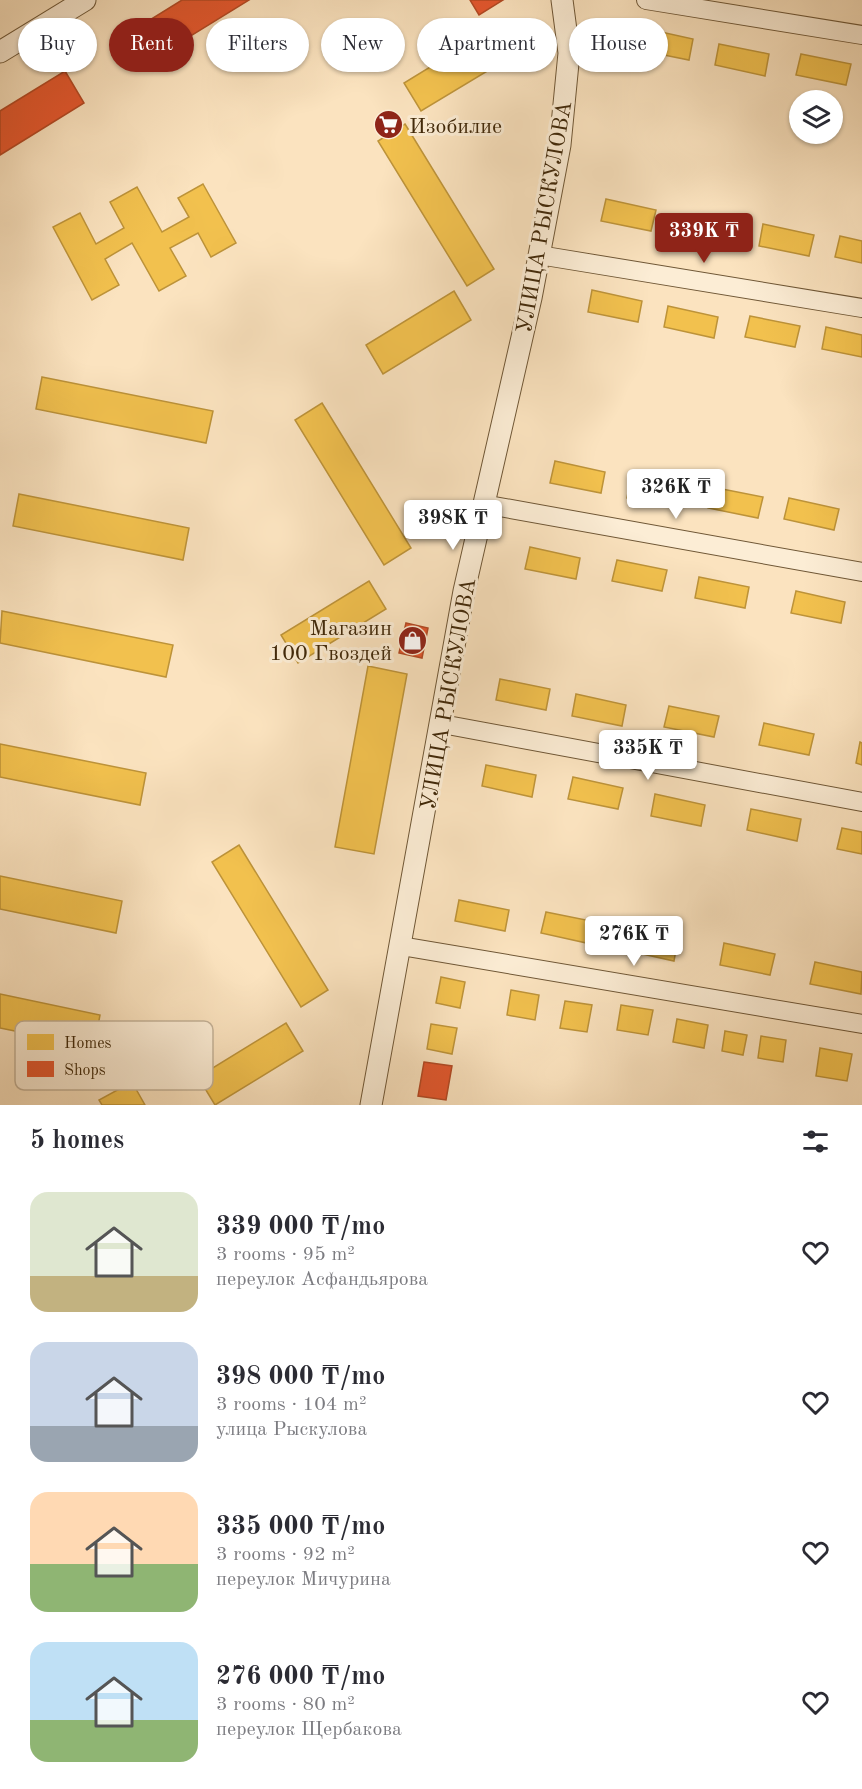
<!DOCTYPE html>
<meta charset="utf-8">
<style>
body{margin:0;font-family:"Old Standard TT",serif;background:#f2f2f3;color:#2b2b33;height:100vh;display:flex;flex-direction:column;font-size:22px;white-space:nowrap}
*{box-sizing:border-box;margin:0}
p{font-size:20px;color:#7c7c81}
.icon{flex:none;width:33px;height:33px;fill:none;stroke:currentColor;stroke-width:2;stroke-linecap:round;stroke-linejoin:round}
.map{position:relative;height:1105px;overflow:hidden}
.details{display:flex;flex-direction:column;background:#fff;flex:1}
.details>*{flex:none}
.banner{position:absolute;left:18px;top:18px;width:826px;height:54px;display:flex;gap:12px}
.fabs{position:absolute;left:789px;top:90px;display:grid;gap:12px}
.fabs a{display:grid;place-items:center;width:54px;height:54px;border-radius:50%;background:#fff;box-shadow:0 2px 4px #0004;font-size:30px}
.price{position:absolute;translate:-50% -51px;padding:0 14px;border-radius:6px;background:#fff;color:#222;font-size:20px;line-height:39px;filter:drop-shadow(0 2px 3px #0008)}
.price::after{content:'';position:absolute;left:50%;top:36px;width:18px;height:14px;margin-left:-9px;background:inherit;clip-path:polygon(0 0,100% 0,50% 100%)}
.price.current{background:#8f2418;color:#fff}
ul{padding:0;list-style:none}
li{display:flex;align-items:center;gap:18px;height:150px;padding:0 30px}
li span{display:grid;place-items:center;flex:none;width:168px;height:120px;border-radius:18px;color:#555}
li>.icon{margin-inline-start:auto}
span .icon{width:72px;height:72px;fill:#fffc;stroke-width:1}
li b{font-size:26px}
h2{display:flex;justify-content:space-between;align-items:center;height:72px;padding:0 30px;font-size:26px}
.pill{padding:0 21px;border-radius:27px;background:#fff;box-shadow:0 2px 4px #0004;font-size:21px;line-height:54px}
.pill.current{background:#8f2418;color:#fff}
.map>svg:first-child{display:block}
.homes{fill:#f2c14e;stroke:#bd9339;stroke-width:1.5}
.shops{fill:#e4572e;stroke:#b34923;stroke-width:1.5}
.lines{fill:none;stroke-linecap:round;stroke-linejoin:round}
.minor-casing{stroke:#6f5736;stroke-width:20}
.tertiary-casing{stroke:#6f5736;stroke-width:23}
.minor{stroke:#fcedd5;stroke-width:18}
.tertiary{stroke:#fcedd5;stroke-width:21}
.labels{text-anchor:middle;stroke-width:6;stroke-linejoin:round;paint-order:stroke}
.poi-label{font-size:22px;fill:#402809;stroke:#fcedd5;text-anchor:start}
.street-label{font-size:22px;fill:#402809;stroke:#fcedd5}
.key{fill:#fcedd5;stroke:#c4b298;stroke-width:1.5}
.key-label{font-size:16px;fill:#402809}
</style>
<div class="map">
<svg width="862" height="1105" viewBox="0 0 862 1105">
<rect width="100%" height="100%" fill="#fbe3bf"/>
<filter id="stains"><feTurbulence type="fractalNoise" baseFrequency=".00333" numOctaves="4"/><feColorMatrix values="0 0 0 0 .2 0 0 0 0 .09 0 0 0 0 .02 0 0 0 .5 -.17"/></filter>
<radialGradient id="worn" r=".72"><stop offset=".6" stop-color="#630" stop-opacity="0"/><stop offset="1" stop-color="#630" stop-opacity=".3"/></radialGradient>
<g class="homes">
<polygon points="643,28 693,39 689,60 639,50"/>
<polygon points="492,29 509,58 421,111 404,83"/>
<polygon points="719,44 769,54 765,76 715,65"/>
<polygon points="801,54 851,64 846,85 796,75"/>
<polygon points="405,124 494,269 467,286 378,141"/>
<polygon points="203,184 236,243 211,257 198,233 170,248 186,276 159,291 132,243 105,259 119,285 92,300 53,227 80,213 96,244 124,228 110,202 137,187 162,232 189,217 178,198"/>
<polygon points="606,199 656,210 651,231 601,221"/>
<polygon points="682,215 732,225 728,247 678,236"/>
<polygon points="763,224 814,235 809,256 759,246"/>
<polygon points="840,236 862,241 862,263 835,257"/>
<polygon points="592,290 642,301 638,322 588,312"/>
<polygon points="454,291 471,320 383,374 366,345"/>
<polygon points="668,306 718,317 714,338 664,327"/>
<polygon points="750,316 800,326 795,347 745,337"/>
<polygon points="826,327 862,335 862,357 822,349"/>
<polygon points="42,377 213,411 206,443 36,409"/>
<polygon points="322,403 411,548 384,565 295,420"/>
<polygon points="555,461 605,472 601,493 550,483"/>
<polygon points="631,477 681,487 677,509 627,498"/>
<polygon points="712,487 763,497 758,518 708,508"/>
<polygon points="19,494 189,528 183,560 13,526"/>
<polygon points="789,498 839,509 834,530 784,519"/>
<polygon points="530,547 580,558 576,579 525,569"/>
<polygon points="617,560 667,570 662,591 612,581"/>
<polygon points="699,577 749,587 745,608 695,598"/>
<polygon points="369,581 386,609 298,663 281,635"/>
<polygon points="796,591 845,602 841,623 791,613"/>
<polygon points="2,611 173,645 166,677 0,643"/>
<polygon points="368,666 407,674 374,854 335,847"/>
<polygon points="500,679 550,689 546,710 496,700"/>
<polygon points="576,694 626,705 622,726 572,716"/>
<polygon points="669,706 719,716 714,737 664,727"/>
<polygon points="764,723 814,734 809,755 759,745"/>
<polygon points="860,742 862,743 862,765 856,763"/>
<polygon points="0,744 146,773 140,805 0,777"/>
<polygon points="486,765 536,775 532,797 482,786"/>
<polygon points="573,777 623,788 618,809 568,799"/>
<polygon points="655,794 705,805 701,826 651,816"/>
<polygon points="751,809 801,819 797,841 747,830"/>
<polygon points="842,828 862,832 862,854 837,849"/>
<polygon points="239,845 328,990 301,1007 212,862"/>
<polygon points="0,876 122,901 116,933 0,909"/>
<polygon points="459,900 509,910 505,931 455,921"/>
<polygon points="546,912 596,922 591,944 541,933"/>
<polygon points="628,929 678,939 674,961 624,950"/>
<polygon points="724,943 775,954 770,975 720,965"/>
<polygon points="815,962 862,972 861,994 810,984"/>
<polygon points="441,977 465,982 460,1008 436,1003"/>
<polygon points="511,990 539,995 535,1020 507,1015"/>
<polygon points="0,994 100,1015 94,1047 0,1028"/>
<polygon points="565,1001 592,1005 587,1032 560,1028"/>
<polygon points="621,1005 653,1010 648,1035 617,1030"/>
<polygon points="677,1019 708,1025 704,1048 673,1042"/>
<polygon points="286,1023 303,1051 215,1105 198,1077"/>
<polygon points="431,1024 457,1028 452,1054 427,1049"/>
<polygon points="725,1031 747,1035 743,1055 722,1051"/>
<polygon points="761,1036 786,1040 783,1062 758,1058"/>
<polygon points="820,1048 852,1054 847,1081 816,1076"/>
<polygon points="132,1082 145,1105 102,1105 99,1100"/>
</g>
<g class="shops">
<polygon points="182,0 249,0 150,61 132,31"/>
<polygon points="470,0 503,0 479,15"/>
<polygon points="65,71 84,103 0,155 0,111"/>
<polygon points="406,623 428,628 422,658 399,653"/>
<polygon points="424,1062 452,1066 446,1100 418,1096"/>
</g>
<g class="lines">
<defs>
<g id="minor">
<polyline points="646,0 862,35"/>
<polyline points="539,255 862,308"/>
<polyline points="483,504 862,572"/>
<polyline points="442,724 862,802"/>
<polyline points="401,946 862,1024"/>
</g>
<g id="tertiary">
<polyline points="0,52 85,0"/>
<polyline points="371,1105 464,591 531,298 560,145 569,53 562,0"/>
</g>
</defs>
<use href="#minor" class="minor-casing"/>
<use href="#tertiary" class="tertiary-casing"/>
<use href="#minor" class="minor"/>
<use href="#tertiary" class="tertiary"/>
</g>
<defs>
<symbol id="supermarket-disc" viewBox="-11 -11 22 22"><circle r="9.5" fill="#8f2418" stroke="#fcedd5"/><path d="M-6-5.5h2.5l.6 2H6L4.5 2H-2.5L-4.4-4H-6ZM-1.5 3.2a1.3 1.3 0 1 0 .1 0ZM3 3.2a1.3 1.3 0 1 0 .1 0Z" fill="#fff"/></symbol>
<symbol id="shop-disc" viewBox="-11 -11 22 22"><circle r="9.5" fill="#8f2418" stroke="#fcedd5"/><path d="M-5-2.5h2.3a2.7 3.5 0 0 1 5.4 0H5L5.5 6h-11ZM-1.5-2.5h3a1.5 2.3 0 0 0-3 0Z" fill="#fff"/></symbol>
</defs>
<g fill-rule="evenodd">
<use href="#supermarket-disc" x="372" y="108" width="33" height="33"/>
<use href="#shop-disc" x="396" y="624" width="33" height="33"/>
</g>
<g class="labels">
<g class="poi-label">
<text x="409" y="133">Изобилие</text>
<text x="392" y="635" text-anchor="end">Магазин<tspan x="392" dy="25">100 Гвоздей</tspan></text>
</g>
<g class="street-label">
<text transform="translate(543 217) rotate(-80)" y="8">УЛИЦА РЫСКУЛОВА</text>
<text transform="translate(447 694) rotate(-80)" y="8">УЛИЦА РЫСКУЛОВА</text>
</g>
</g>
<rect x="15" y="1021" width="198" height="69" rx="9" class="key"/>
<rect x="27" y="1034" width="27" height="16" fill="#f2c14e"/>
<rect x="27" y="1061" width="27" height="16" fill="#e4572e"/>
<g class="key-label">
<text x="64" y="1048">Homes</text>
<text x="64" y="1075">Shops</text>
</g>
<rect width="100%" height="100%" filter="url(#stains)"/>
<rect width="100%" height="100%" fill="url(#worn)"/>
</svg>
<div class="fabs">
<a><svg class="icon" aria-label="layers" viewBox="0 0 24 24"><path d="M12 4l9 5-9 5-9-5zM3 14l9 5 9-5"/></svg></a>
</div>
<b class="price current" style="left:704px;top:264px">339K ₸</b>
<b class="price" style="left:676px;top:520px">326K ₸</b>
<b class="price" style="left:453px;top:551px">398K ₸</b>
<b class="price" style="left:648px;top:781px">335K ₸</b>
<b class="price" style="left:634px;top:967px">276K ₸</b>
<div class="banner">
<a class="pill">Buy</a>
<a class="pill current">Rent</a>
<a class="pill">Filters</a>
<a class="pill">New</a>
<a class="pill">Apartment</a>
<a class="pill">House</a>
</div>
</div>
<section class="details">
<h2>5 homes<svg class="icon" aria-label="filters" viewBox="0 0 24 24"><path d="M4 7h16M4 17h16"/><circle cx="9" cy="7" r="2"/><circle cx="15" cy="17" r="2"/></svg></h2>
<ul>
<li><span style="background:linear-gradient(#dfe7d0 70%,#c2b280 0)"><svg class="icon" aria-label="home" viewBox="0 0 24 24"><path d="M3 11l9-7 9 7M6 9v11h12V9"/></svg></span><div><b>339 000 ₸/mo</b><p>3 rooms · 95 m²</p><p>переулок Асфандьярова</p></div><svg class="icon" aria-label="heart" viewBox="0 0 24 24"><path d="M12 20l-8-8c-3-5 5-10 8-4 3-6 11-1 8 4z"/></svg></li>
<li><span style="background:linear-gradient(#c9d6e8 70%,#9aa5b1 0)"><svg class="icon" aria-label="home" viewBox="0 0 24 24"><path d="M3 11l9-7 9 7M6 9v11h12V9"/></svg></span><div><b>398 000 ₸/mo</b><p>3 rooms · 104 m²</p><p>улица Рыскулова</p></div><svg class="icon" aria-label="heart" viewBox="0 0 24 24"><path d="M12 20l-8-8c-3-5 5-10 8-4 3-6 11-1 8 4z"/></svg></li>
<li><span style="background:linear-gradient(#ffd9b3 60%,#8fb573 0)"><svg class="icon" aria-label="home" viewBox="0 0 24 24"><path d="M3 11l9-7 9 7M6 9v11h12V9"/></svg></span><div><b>335 000 ₸/mo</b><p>3 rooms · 92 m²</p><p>переулок Мичурина</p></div><svg class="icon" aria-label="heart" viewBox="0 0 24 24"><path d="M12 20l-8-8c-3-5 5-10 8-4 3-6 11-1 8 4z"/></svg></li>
<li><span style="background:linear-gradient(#bfe0f5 65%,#8fb573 0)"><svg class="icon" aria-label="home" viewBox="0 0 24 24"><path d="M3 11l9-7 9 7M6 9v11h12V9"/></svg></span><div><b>276 000 ₸/mo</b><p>3 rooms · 80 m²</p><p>переулок Щербакова</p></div><svg class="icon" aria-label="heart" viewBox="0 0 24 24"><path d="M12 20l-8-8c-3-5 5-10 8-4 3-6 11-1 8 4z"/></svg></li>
</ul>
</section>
